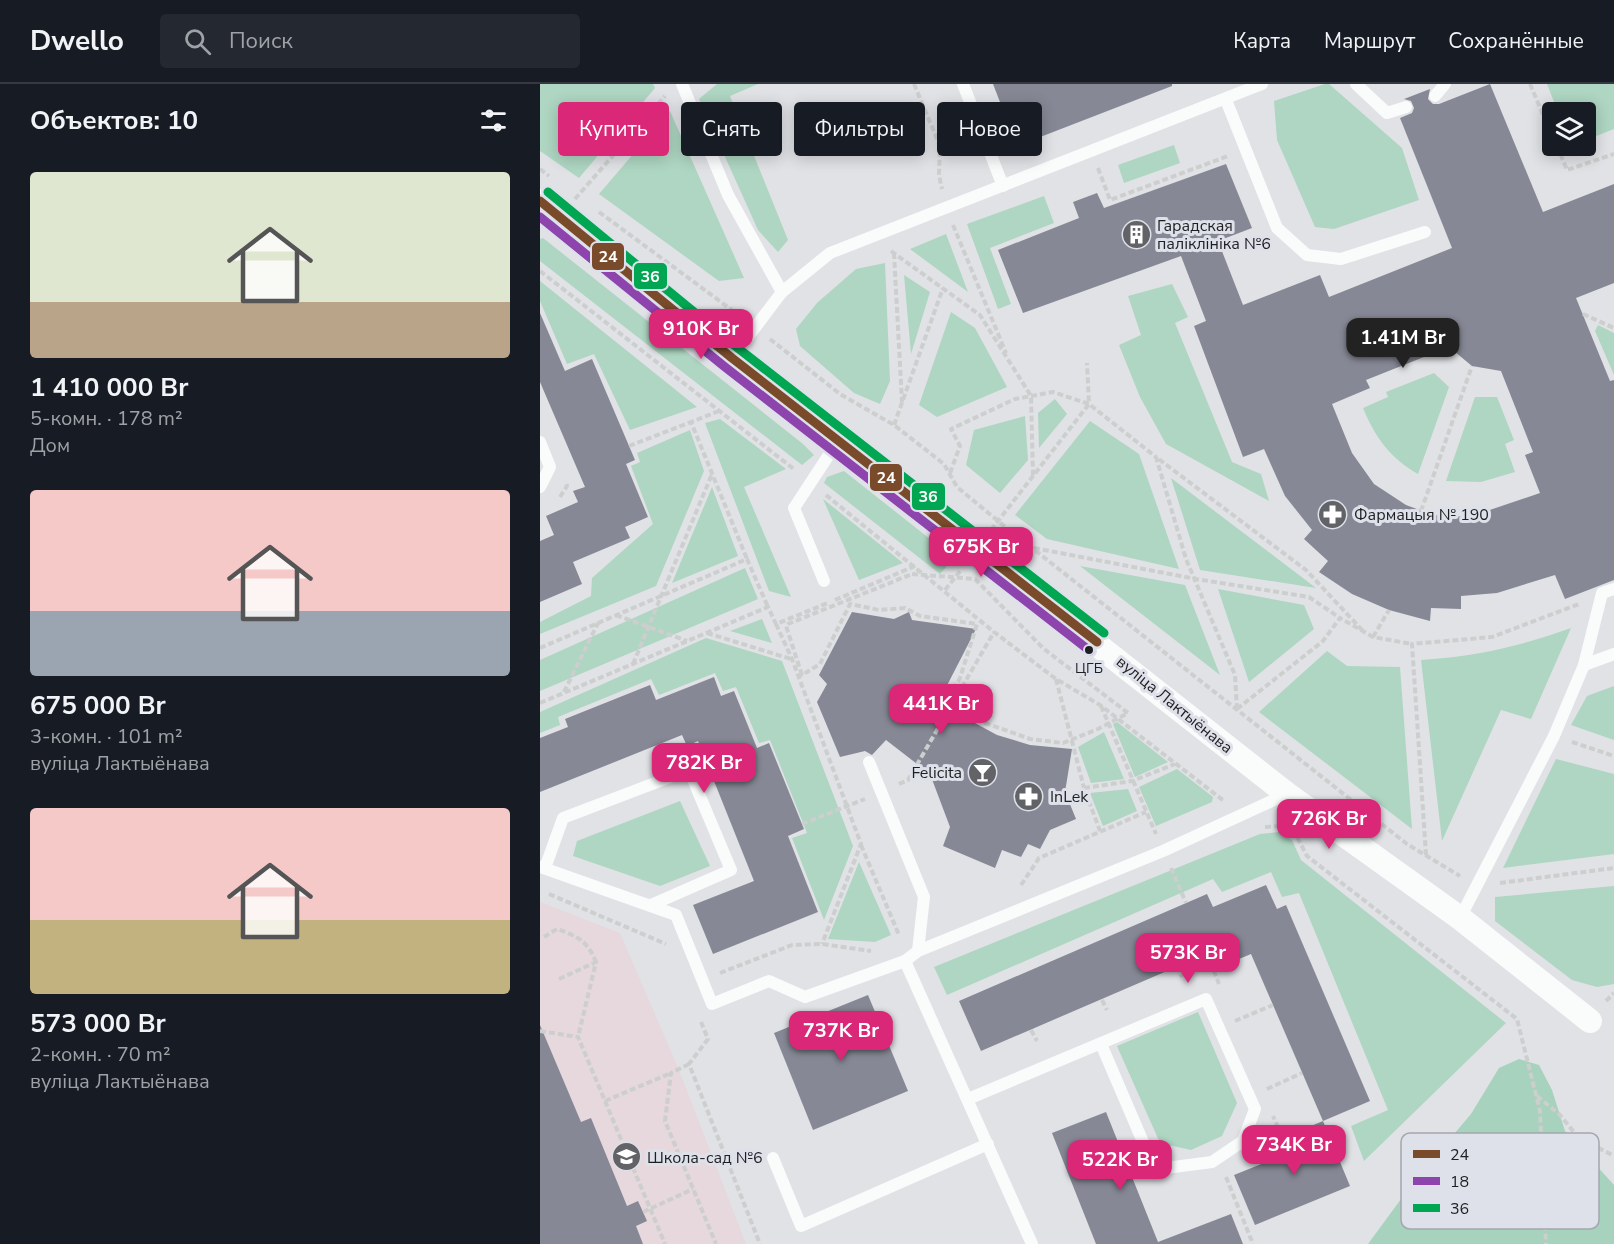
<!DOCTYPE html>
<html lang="ru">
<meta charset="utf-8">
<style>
body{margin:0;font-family:"Nunito Sans",sans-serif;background:#242831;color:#f1f3f6;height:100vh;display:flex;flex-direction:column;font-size:22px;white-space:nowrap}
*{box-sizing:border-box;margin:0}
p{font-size:20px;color:#9ea1a6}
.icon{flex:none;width:33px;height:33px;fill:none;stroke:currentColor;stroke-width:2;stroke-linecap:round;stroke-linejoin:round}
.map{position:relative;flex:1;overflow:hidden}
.sheet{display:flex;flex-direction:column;background:#171b24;width:540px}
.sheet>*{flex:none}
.guide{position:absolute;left:18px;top:18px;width:570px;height:54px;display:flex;gap:12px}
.controls{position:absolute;left:1002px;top:18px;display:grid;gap:12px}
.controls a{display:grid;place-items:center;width:54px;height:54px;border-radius:6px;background:#171b24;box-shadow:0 3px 15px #0003;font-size:30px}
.price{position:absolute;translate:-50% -51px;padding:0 14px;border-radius:12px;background:#db2777;color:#fff;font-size:20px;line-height:39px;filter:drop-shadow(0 2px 3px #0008)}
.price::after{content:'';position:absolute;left:50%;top:36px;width:18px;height:14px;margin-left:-9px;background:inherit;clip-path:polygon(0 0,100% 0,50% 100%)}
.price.selected{background:#222;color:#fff}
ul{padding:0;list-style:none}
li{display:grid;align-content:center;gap:12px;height:318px;padding:0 30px}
li span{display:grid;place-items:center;height:186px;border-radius:6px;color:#555}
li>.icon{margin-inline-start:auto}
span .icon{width:108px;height:108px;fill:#fffc;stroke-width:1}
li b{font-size:26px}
h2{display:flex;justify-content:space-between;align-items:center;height:72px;padding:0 30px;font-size:26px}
.tag{padding:0 21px;border-radius:6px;background:#171b24;box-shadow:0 3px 15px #0003;font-size:21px;line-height:54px}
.tag.selected{background:#db2777;color:#fff}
header{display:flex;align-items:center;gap:36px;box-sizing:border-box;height:84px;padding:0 30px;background:#171b24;border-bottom:2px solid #363941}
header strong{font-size:28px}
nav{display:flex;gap:33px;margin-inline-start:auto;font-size:21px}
.search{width:420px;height:54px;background:#242831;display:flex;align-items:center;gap:15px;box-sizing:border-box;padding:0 21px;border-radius:6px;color:#9ea1a6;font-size:22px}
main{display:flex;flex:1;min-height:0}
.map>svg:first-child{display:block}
.education{fill:#e6d8dc}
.green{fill:#aed6c2}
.forest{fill:#a7d2bd}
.building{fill:#868895;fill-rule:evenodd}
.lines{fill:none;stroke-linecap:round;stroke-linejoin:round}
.path{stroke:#cdcece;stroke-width:4;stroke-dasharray:6 3;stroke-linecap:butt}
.service{stroke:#fafbfb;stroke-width:12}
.minor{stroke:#fafbfb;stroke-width:24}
.bus-1-casing{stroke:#dee1e9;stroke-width:14}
.bus-2-casing{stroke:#dee1e9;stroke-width:14}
.bus-3-casing{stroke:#dee1e9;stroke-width:14}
.bus-1{stroke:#7a4b2a;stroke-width:9}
.bus-2{stroke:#8e44ad;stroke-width:9}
.bus-3{stroke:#00a651;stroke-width:9}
.bus-dot{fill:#1e1f22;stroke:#dee1e9;stroke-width:2}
.labels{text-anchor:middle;stroke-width:6;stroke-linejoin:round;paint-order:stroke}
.bus-label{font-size:14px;fill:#1e1f22;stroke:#dee1e9}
.poi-label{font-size:16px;fill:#1e1f22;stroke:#dee1e9;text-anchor:start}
.street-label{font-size:16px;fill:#1e1f22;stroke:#dee1e9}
.key{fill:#dee1e9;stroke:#a4a7ad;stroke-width:1.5}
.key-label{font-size:16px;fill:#1e1f22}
.line-badge{stroke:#dee1e9;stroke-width:2}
.badge-label{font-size:16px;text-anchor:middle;font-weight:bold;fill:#fff}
</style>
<header>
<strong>Dwello</strong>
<div class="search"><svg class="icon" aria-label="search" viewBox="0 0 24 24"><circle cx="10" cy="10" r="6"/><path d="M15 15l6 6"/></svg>Поиск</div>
<nav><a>Карта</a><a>Маршрут</a><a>Сохранённые</a></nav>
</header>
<main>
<section class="sheet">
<h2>Объектов: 10<svg class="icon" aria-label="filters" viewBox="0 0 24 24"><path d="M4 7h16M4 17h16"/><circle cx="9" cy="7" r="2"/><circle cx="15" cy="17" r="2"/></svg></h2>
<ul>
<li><span style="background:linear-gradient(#dfe7d0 70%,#b9a48a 0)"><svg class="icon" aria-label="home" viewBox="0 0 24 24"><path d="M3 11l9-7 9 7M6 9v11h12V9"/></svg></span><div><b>1 410 000 Br</b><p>5-комн. · 178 m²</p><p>Дом</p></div></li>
<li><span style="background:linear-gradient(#f6c9c9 65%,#9aa5b1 0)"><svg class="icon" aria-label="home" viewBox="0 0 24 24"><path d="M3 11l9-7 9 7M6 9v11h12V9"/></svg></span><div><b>675 000 Br</b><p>3-комн. · 101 m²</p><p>вуліца Лактыёнава</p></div></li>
<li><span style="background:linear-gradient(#f6c9c9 60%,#c2b280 0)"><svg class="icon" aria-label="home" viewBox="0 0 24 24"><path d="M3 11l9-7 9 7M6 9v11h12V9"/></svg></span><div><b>573 000 Br</b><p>2-комн. · 70 m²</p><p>вуліца Лактыёнава</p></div></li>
</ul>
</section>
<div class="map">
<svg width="1074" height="1160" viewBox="0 0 1074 1160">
<rect width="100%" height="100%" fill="#e1e2e6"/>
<polygon class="education" points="0,818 80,849 139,986 206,1160 0,1160"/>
<g class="green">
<polygon points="0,0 113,0 115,4 39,94 0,67"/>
<polygon points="177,0 218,0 190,12 248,156 238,168 218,146 159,15"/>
<polygon points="785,0 789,0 862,64 879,116 794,145 775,143 737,56 734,17"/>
<polygon points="1007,0 1074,0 1074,45 1046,56 1046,28 1018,28"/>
<polygon points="130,27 204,194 179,197 59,110"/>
<polygon points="634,61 640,79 584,99 578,81"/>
<polygon points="504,112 514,139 450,164 471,220 458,225 427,140"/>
<polygon points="406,150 428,208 370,165"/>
<polygon points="3,154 263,360 274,371 262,381 0,177 0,155"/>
<polygon points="345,179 350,297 340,320 314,309 260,262 256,245 277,219 316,185"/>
<polygon points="364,191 390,208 371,270"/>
<polygon points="0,197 157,323 90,346 54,270 27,280 0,217"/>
<polygon points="632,200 648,233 635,239 692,378 721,390 729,417 626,360 600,313 579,261 601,251 588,212"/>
<polygon points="411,228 435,244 467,303 397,333 379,321"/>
<polygon points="1058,241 1074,249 1074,291 1055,247"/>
<path d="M 894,289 L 909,303 L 878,390 C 850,374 835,353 823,324 L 848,313 L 846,308 Z"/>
<polygon points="935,313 957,313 974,356 965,360 975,388 941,398 906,397"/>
<polygon points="515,315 527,330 499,364 498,329"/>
<polygon points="485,332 488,376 460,409 426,381 434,346"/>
<polygon points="180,335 246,385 204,403 251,513 229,507 165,339"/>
<polygon points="550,337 599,370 639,485 507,455 475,431"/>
<polygon points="150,346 164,387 116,502 0,550 0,538 51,512 52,494 113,440 91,382 100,378 97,369"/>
<polygon points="304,387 414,474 400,490 284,399 287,393"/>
<polygon points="631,394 776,504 660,486"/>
<polygon points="172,403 198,472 132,499"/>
<polygon points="283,415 363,479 319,496"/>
<polygon points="540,482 645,501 680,591"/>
<polygon points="205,484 218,515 0,607 0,576"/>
<polygon points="678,505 764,521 774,545 709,598"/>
<polygon points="222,535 232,559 190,547"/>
<path d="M 1031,544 L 991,635 L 961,626 L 902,757 L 881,576 C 939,572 977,563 1031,544 Z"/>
<polygon points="166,554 242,577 313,762 284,836 252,754 267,749 230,656 219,659 196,603 183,607 175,589 119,611 111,595 18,633 20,641 0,649 0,628"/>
<polygon points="787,567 807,582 860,583 872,745 719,628"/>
<polygon points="1074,602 1074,656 1031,641 1047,612"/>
<polygon points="577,638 628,678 595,693 573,640"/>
<polygon points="564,648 584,695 551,699 538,663"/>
<polygon points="1016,675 1074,690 1074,770 963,784"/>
<polygon points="637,685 673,713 672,718 616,742 599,703"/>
<polygon points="588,705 597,727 563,742 550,709"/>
<polygon points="140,717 170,782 120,802 33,772 37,757"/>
<polygon points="739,748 752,756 761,776 966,939 824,1077 811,1042 848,1026 759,809 742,813 731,788 682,808 673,795 407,911 394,883 720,750"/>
<polygon points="319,778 351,851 335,858 288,855"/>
<polygon points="1074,802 1074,900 1057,903 1032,896 955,837 955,813"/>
<polygon points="658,928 697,1019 682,1052 651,1066 620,1059 577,962"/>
</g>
<polygon class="forest" points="979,975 999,981 1012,1006 1025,1047 1074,1101 1074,1160 828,1160 875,1096 931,1030 959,984"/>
<g class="building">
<polygon points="453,0 632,0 632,2 477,62"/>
<path d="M 950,0 L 1003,128 L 1074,100 L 1074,199 L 1036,214 L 1070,297 L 1074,296 L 1074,496 L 1025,515 L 1015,491 L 957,509 L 921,512 L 921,525 L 891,524 L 890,537 L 849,526 L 812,510 L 779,488 L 788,477 L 764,455 L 772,446 L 745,412 L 724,365 L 703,373 L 654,242 L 666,237 L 641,172 L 483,229 L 458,166 L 539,134 L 533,118 L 557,109 L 564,124 L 686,80 L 712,144 L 678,157 L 703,221 L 780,191 L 789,213 L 912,164 L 860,34 L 872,29 L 874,24 L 871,17 L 864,15 L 890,5 L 888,15 L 893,20 L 899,20 ZM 909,263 L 932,282 L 961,287 L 993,368 L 985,371 L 1000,409 L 929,433 L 893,431 L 866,421 L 834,400 L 812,369 L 792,320 L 830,304 L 826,296 Z"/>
<polygon points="0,229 25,287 52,275 95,376 86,380 108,433 85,443 90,454 33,478 42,500 0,518 0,457 14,451 6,432 38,418 33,407 45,403 0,298"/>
<polygon points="312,528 354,535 369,528 372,536 436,545 398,619 457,651 490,661 532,665 525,708 536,735 510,746 500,765 488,760 481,773 462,766 455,784 403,762 410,743 390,690 346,656 332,671 325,667 300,673 277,618 287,600 279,591"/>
<polygon points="174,593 181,612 194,607 217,664 229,659 264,745 248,752 278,828 173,870 153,821 214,797 158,657 147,662 142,651 0,708 0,654 28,643 25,635 110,601 116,616"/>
<polygon points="726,801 737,825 746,821 830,1017 783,1037 711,870 699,875 692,859 441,967 419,917 667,810 673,823"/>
<polygon points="328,911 368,1007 273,1046 234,949"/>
<polygon points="0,941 41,1038 51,1034 87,1122 98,1117 107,1137 96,1142 103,1160 0,1160"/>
<polygon points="566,1028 618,1158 691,1130 703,1160 556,1160 512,1049"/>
<polygon points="783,1037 810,1102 715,1141 694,1091 754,1067 747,1052"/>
</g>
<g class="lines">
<g class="path">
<polyline points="374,0 400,62 399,91 402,105"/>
<polyline points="990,0 1012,52"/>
<polyline points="1017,62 1027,86 1074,70"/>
<polyline points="558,84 570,116 688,72"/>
<polyline points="0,85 9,92"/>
<polyline points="35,115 125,12"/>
<polyline points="59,128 200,232"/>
<polyline points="413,141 466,269"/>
<polyline points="351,167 440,231 491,312 493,391"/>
<polyline points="354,169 362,318"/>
<polyline points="0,187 255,386"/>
<polyline points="1043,230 1074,244"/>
<polyline points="230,255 300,310 354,341 404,380 417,403 463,441 867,760 920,792"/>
<polyline points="179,327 151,338 207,475"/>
<polyline points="354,341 403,204"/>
<polyline points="89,362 151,338"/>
<polyline points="410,389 420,362 411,345 475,315 513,308 549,320 547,279"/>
<polyline points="286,411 454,548 516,595 560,621 684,717"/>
<polyline points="20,413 27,402 26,399"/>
<polyline points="881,427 932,282"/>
<polyline points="451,446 549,320 616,373"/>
<polyline points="494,464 656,495 769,513 800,534"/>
<polygon points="372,490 435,495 504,565 588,629 558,645 523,659 490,655 445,639 407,617 420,594 437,540 380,532 365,524 339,526 310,520 280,580 262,591 246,542 248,540"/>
<polyline points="405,506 421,486"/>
<polyline points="295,516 375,482"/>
<polyline points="76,531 147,557"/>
<polyline points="236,540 252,575 321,760 282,860"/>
<polyline points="167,549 251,575"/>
<polyline points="833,553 849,526"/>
<polyline points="0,564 207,475 228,523"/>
<polyline points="93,580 172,390"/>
<polyline points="516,595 544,704 560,747"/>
<polyline points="24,608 58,539"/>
<polyline points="0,619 228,523 236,540 288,519"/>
<polyline points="561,622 616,750"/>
<polyline points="697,625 695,591 646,475 616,373 766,486 823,547"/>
<polyline points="697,625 783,557 800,534 833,553 872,560"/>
<polyline points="1032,658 1074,672"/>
<polyline points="359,700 368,696 454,548"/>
<polyline points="544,704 592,697 635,680"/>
<polyline points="262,740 325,715"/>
<polyline points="725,743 741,742 758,755 767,772 977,935 1000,1027 1006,1160"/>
<polyline points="321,761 359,851"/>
<polyline points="886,771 872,560 952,553 1039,520"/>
<polyline points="631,784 646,819"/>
<polyline points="960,799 1074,784"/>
<polyline points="481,801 499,774 606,728"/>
<polyline points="9,810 126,860"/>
<path d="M 4,853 L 17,845 C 38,852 48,858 56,878"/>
<polyline points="667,870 679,900"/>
<polyline points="671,881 695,867"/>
<polyline points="638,882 642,893"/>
<polyline points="180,889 252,861 282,860 331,867"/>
<polyline points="19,895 56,878 38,953"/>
<polyline points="562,916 567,926"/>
<polyline points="1066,917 1074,909"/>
<polyline points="695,937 733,921"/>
<polyline points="161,938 168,955 149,980 220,1160"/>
<polyline points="491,946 497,957"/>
<polyline points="0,947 38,953 65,1017 131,989"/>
<polyline points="149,980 131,989 125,1037 176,1160"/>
<polyline points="727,1005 762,989"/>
<polyline points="997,1012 1019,1030 1038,1053 1074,1072"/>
<polyline points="65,1017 125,1160"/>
<polyline points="737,1041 747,1069"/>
<polyline points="728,1049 737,1041 733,1032"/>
<polyline points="686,1093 713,1160"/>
<polyline points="103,1128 153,1105"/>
</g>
<g class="service">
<polyline points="142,0 188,111 242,208"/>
<polyline points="423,0 463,102"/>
<polyline points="816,0 847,29 866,23"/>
<polyline points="895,12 905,0"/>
<polyline points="686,16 737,144 767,171 801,175 885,148"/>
<polyline points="192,274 242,208 290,169 722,0"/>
<polyline points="0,358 10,383 0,403"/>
<polyline points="284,497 254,424 298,357"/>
<polyline points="1044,581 1062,509 1074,505"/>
<polyline points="329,678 384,813 378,867"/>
<polyline points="0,783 136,831 172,920 229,897 265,913 365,877 378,867 623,767 747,710"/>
<polyline points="5,784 23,734 149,686 191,786 111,821"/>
<polyline points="920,834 1014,652 1044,581 1074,570"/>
<polyline points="365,877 492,1160"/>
<polyline points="428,1015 666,915 715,1025 703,1057 672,1078 626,1084 609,1072 561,960"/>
<polyline points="233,1074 261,1142 448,1060"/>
</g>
<polyline class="minor" points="0,117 192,274 747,710 920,834 1050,937"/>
<defs>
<polyline id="bus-1" points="0,117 192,274 557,558"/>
<polyline id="bus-2" points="0,133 185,283 550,567"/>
<polyline id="bus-3" points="8,108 199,265 564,549"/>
</defs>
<use href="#bus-1" class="bus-1-casing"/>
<use href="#bus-2" class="bus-2-casing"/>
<use href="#bus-3" class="bus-3-casing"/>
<use href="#bus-1" class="bus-1"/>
<use href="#bus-2" class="bus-2"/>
<use href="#bus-3" class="bus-3"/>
</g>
<defs>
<symbol id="building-disc" viewBox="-11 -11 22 22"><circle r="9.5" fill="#626367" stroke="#dee1e9"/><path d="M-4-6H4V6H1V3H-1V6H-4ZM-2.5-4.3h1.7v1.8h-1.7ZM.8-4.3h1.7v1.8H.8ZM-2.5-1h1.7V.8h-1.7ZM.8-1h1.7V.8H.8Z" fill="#fff"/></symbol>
<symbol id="pharmacy-disc" viewBox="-11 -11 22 22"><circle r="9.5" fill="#626367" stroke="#dee1e9"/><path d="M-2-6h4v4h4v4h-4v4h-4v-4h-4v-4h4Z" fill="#fff"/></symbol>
<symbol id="bar-disc" viewBox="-11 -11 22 22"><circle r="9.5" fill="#626367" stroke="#dee1e9"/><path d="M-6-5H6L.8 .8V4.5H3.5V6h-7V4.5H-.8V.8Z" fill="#fff"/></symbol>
<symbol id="school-disc" viewBox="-11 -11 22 22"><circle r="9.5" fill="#626367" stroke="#dee1e9"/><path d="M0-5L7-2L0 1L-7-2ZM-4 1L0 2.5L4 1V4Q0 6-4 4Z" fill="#fff"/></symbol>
</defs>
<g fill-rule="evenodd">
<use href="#building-disc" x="580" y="134" width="33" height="33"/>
<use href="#pharmacy-disc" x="776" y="414" width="33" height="33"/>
<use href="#bar-disc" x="426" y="672" width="33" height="33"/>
<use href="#pharmacy-disc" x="472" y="696" width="33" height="33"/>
<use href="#school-disc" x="70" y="1056" width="33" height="33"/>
</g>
<circle class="bus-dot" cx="549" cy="566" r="5"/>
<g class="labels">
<g class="bus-label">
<text x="549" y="589">ЦГБ</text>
</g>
<g class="poi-label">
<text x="617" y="147">Гарадская<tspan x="617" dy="18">паліклініка №6</tspan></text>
<text x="814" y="436">Фармацыя № 190</text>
<text x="422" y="694" text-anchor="end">Felicita</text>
<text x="510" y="718">InLek</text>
<text x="107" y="1079">Школа-сад №6</text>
</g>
<g class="street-label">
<text transform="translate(635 620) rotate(39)" y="6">вуліца Лактыёнава</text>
</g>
</g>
<rect x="861" y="1049" width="198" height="96" rx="9" class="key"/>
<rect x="873" y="1066" width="27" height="8" fill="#7a4b2a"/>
<rect x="873" y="1093" width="27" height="8" fill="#8e44ad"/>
<rect x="873" y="1120" width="27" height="8" fill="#00a651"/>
<g class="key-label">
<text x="910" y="1076">24</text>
<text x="910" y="1103">18</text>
<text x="910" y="1130">36</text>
</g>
<g class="line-badge">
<rect x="51" y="158" width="34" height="29" rx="6" fill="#7a4b2a"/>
<rect x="93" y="178" width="35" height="28" rx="6" fill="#00a651"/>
<rect x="329" y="379" width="34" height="29" rx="6" fill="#7a4b2a"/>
<rect x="371" y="398" width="35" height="29" rx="6" fill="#00a651"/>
</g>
<g class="badge-label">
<text x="68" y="178">24</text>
<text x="110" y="198">36</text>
<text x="346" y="399">24</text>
<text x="388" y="418">36</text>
</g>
</svg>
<div class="controls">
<a><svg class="icon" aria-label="layers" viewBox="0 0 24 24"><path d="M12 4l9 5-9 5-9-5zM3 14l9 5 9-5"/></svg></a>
</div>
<b class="price" style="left:161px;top:276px">910K Br</b>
<b class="price selected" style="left:863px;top:285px">1.41M Br</b>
<b class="price" style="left:441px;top:494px">675K Br</b>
<b class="price" style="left:401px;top:651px">441K Br</b>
<b class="price" style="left:164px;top:710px">782K Br</b>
<b class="price" style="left:789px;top:766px">726K Br</b>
<b class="price" style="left:648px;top:900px">573K Br</b>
<b class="price" style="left:301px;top:978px">737K Br</b>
<b class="price" style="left:754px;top:1092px">734K Br</b>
<b class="price" style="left:580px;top:1107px">522K Br</b>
<div class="guide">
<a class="tag selected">Купить</a>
<a class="tag">Снять</a>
<a class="tag">Фильтры</a>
<a class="tag">Новое</a>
</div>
</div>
</main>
